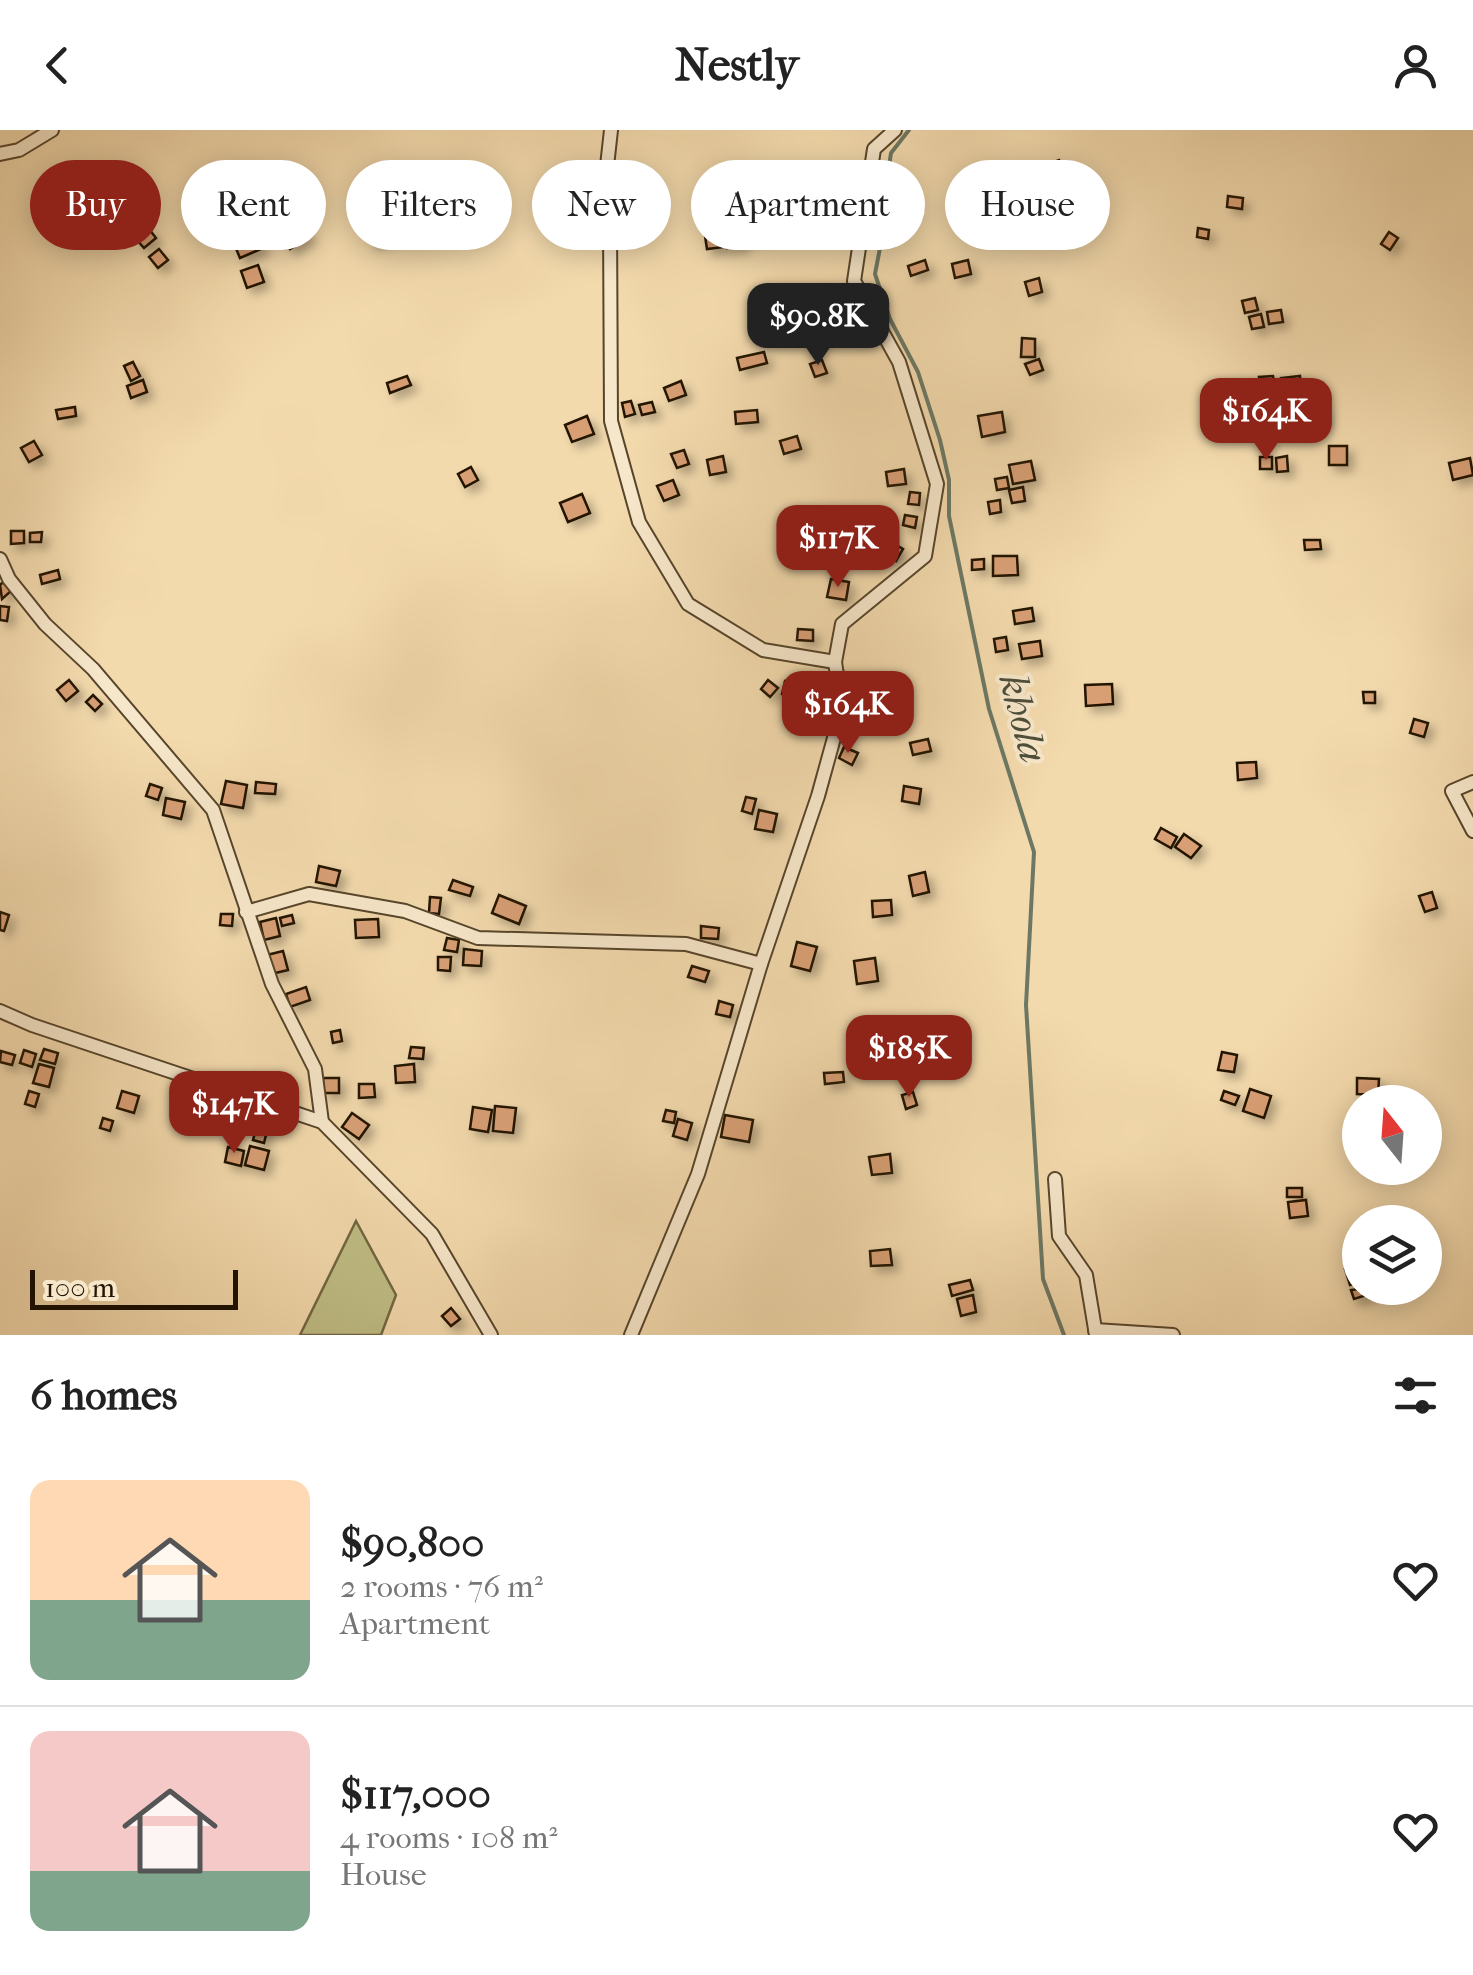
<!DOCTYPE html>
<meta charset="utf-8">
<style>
body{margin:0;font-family:"IM FELL French Canon",serif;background:#f2f2f2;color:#222;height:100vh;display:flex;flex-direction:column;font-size:38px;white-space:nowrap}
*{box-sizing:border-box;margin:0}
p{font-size:32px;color:#767676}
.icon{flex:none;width:55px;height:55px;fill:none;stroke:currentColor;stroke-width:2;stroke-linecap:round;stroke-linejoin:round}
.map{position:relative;height:1205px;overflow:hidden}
.side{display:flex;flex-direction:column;background:#fff;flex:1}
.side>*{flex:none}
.guide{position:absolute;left:30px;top:30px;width:1415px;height:90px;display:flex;gap:20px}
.needle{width:65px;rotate:343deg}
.buttons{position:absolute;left:1342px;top:955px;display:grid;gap:20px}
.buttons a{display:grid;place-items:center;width:100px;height:100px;border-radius:50%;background:#fff;box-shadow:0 5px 25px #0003;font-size:50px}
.scale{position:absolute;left:30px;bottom:25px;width:208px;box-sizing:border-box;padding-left:10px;border:5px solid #231300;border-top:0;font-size:28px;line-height:35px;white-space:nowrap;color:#231300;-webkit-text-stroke:8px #f7e7ca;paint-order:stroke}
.price{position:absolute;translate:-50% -85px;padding:0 22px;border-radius:20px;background:#8f2418;color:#fff;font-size:32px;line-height:65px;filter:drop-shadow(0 2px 5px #0008)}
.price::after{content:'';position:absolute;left:50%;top:60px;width:30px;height:22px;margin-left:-15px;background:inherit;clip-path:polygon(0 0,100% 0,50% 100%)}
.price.selected{background:#222;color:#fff}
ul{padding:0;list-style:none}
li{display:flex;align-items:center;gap:30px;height:250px;padding:0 30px}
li+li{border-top:2px solid #e0e0e0}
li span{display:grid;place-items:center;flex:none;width:280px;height:200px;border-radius:20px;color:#555}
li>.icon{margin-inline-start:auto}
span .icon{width:120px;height:120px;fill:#fffc;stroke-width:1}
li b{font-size:42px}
h2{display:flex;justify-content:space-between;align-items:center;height:120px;padding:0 30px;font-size:42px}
.pill{padding:0 35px;border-radius:45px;background:#fff;box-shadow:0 5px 25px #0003;font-size:35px;line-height:90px}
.pill.selected{background:#8f2418;color:#fff}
header{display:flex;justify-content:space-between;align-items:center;height:130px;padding:0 30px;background:#fff;font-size:45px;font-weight:700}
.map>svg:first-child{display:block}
.green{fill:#c0be86;stroke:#726843;stroke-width:2.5}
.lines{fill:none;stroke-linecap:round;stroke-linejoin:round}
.stream{stroke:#6c7864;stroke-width:4}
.building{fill:#d89f74;stroke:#231300;stroke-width:2.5;filter:url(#shadow)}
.minor-casing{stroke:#57452b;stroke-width:16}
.minor{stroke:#f7e7ca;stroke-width:12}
.labels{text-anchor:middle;stroke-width:8;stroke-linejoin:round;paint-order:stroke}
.water-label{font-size:40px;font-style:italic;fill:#4d4e3a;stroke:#f7e7ca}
</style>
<header><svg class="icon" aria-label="back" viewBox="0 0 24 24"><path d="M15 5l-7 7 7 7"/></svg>Nestly<svg class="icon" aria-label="person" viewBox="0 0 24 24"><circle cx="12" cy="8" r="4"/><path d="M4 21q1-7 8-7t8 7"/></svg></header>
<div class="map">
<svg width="1473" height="1205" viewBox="0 0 1473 1205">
<defs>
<filter id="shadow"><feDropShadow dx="6" dy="6" stdDeviation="5" flood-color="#0004"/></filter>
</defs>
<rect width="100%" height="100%" fill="#f3daad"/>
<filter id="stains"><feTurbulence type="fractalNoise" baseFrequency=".002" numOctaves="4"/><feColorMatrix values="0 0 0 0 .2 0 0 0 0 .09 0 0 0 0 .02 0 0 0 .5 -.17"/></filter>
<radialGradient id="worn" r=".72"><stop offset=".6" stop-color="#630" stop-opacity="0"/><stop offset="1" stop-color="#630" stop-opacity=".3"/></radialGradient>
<polygon class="green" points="356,1091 396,1165 381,1205 300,1205"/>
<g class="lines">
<polyline class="stream" points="909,0 891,23 886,56 889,71 875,144 890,189 918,242 940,310 949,350 949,386 989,579 1034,722 1026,875 1043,1149 1064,1205"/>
</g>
<g class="building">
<polygon points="1059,30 1063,40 1047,45 1044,36"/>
<polygon points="753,61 756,75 743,77 741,63"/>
<polygon points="1228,66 1243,68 1242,79 1227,77"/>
<polygon points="770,75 772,88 759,90 758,77"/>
<polygon points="561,77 564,87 546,93 544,83"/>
<polygon points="300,93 309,107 290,119 281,105"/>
<polygon points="388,93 392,107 371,113 367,100"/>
<polygon points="758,96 759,106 747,108 745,97"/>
<polygon points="741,98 744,115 727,118 724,100"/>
<polygon points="1198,98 1209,100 1208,109 1197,107"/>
<polygon points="149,99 156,108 144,118 137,110"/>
<polygon points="1389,102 1398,108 1390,120 1381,114"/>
<polygon points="722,103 724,117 707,119 705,106"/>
<polygon points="258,106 263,118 240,128 235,116"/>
<polygon points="159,119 168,130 158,138 149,127"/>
<polygon points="925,130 928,140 911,146 908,136"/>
<polygon points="968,130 971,144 955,148 952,134"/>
<polygon points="258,135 264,152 247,158 241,141"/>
<polygon points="1039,148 1042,162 1029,166 1025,152"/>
<polygon points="1255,168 1258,180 1245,183 1242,171"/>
<polygon points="1281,180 1283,192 1269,194 1267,182"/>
<polygon points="1261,184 1264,197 1252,199 1249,187"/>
<polygon points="1022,208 1035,209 1035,227 1021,227"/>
<polygon points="764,222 767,233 740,240 737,228"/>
<polygon points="1039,229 1043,240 1030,245 1025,234"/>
<polygon points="822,230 827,243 815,247 810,234"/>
<polygon points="133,232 140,246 131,251 124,236"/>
<polygon points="407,246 411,255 390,263 387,253"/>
<polygon points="1273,246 1275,258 1261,260 1259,247"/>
<polygon points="1300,246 1301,258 1282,260 1281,248"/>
<polygon points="143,250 147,262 131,268 127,256"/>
<polygon points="681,251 686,265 669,271 664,258"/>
<polygon points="631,271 635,284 625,287 622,273"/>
<polygon points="652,272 655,282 642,285 639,275"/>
<polygon points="1323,276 1325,291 1307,294 1305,279"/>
<polygon points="75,277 76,286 58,289 56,280"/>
<polygon points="757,280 758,292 736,294 735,282"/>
<polygon points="1002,282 1005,302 982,307 978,286"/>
<polygon points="587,286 594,304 572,312 565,295"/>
<polygon points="797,306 801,319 784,324 780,311"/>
<polygon points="34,311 42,325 29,332 21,318"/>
<rect x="1329" y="316" width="18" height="19"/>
<polygon points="684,320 689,334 677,338 671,324"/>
<polygon points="723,326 726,342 710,345 707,330"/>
<polygon points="1287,326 1288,341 1277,342 1276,328"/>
<rect x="1260" y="327" width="12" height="12"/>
<polygon points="1470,328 1473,345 1453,350 1449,333"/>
<polygon points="1031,331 1035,350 1013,354 1009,335"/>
<polygon points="471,337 478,350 465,357 458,344"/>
<polygon points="904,339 906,354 888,356 886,342"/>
<polygon points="1007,347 1009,358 997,360 995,349"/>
<polygon points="673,350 679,365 664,371 657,356"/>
<polygon points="1023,357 1025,371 1012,373 1009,360"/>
<polygon points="910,362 920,363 919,375 908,374"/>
<polygon points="582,364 590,383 568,392 560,373"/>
<polygon points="1000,370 1001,382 990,384 988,372"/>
<polygon points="905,385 917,387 915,398 903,395"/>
<polygon points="11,401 24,401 24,413 11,414"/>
<polygon points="42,402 41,412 30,412 30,403"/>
<polygon points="869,405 881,410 877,419 865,414"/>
<polygon points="1304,410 1320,410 1321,419 1305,420"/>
<polygon points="889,411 903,419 896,431 882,423"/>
<polygon points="993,426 1017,426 1018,445 993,446"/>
<polygon points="984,429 984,439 972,440 972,430"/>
<polygon points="58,440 60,449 42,454 40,445"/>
<polygon points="831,449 849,452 846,470 827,467"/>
<polygon points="3,452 11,461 2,469 0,455"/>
<polygon points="0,476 9,477 7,491 0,490"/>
<polygon points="1032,478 1034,491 1015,494 1013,481"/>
<polygon points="798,499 813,500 813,511 797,510"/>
<polygon points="1006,507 1008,520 996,522 994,509"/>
<polygon points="1040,511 1042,526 1022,529 1019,514"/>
<polygon points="69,550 78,561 66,571 57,560"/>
<polygon points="768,550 778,558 770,567 761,559"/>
<polygon points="785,551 799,554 796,567 782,564"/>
<polygon points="1112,554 1113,574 1086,576 1085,555"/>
<polygon points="1363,562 1375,562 1375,573 1364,573"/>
<polygon points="93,565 102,574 95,581 86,572"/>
<polygon points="1414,589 1428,593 1424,607 1410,603"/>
<polygon points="928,609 931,621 913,625 910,613"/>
<polygon points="844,617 858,623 852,635 839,628"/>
<polygon points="1256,632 1257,648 1238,650 1237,633"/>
<polygon points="226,651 247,655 243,678 221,674"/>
<polygon points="256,652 276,654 275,664 255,663"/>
<polygon points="150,654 162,658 158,670 146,666"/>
<polygon points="904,656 921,659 919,674 902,671"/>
<polygon points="746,667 756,669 752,684 742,681"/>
<polygon points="166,668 185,672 181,689 163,685"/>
<polygon points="759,680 777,684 773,702 755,699"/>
<polygon points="1161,698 1177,707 1171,718 1155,709"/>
<polygon points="1184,704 1201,716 1191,728 1175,717"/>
<polygon points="319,736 340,741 336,756 316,752"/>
<polygon points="925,742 929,762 913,766 909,746"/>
<polygon points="453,750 473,757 470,766 449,760"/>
<polygon points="1432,762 1437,778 1425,782 1419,766"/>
<polygon points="499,765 526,776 519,794 492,783"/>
<polygon points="430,767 441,768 439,784 429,783"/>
<polygon points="891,770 892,785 873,787 872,771"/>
<polygon points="0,782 9,785 4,801 0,800"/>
<polygon points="221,784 233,784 232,796 220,795"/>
<polygon points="292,785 294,793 282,796 280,788"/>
<polygon points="276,788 280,806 264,810 260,792"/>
<polygon points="378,789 379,807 356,808 355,790"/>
<polygon points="701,796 719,798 718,809 701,808"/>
<polygon points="447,808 459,810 457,822 444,820"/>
<polygon points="797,812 817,817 810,841 791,836"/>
<polygon points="464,819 482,821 481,836 463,835"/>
<polygon points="283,821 288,840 271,844 267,825"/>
<polygon points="438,827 451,827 450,841 438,840"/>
<polygon points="875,828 878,851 857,854 854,831"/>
<polygon points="692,836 709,841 705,852 688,847"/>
<polygon points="306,857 310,870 290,877 286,864"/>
<polygon points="719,871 733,875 730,887 716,884"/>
<polygon points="340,900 342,911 333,913 331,902"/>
<polygon points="411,917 424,918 423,929 409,928"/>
<polygon points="44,919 58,923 55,934 40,930"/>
<polygon points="24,920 36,924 32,937 20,933"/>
<polygon points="1,921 15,925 12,935 0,932"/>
<polygon points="1222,922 1237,925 1234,942 1218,940"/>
<polygon points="39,934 54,938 49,957 33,953"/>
<polygon points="414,934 415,952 396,953 395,936"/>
<polygon points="843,942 844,952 825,954 824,943"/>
<rect x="323" y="948" width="16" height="15"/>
<polygon points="1357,948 1379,949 1378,965 1357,964"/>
<polygon points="359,954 374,954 375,967 359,968"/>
<polygon points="1250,959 1271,966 1264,988 1243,981"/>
<polygon points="29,961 39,964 35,977 25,974"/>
<polygon points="122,961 139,966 134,983 117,978"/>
<polygon points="1224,961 1239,966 1235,975 1221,970"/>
<polygon points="913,962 917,975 906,979 902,965"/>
<polygon points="495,976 516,978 513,1003 493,1001"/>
<polygon points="473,977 492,980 488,1002 470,999"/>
<polygon points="666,980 676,982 674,993 663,991"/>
<polygon points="352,983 369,995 359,1009 342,997"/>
<polygon points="725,985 753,990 749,1012 721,1007"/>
<polygon points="103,988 113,991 110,1001 100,998"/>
<polygon points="678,989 692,993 687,1010 673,1006"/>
<polygon points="256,999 267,1001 264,1013 253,1010"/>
<polygon points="250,1016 269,1021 264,1040 245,1035"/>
<polygon points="228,1017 244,1021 241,1036 225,1032"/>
<polygon points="890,1024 892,1043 872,1045 869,1027"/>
<rect x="1287" y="1058" width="15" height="9"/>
<polygon points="1306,1070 1308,1086 1290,1088 1288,1072"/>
<polygon points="890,1119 892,1135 871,1136 870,1121"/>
<polygon points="1360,1134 1360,1152 1350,1155 1345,1139"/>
<polygon points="970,1150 973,1160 952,1166 949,1155"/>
<polygon points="1368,1158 1370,1164 1354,1169 1351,1160"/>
<polygon points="973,1165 976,1182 961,1186 957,1169"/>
<polygon points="451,1178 460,1189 451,1196 442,1186"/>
</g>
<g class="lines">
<defs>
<g id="minor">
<polyline points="611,0 606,45 610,89 611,291 639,392 688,474 763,520 835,532"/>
<polyline points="0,24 19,20 52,0"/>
<polyline points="0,429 9,449 45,494 93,539 213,680 272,854 315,939 322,992"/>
<polyline points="1473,652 1452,661 1473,701"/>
<polyline points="246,782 309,764 405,781 478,808 686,814 761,834"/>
<polyline points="0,881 32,895 322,992 432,1104 491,1205"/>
<polyline points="1055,1049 1059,1106 1086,1145 1096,1205"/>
<polyline points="1095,1200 1173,1205"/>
<polyline points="631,1205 698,1044 761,834 818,666 842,579 835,532 842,494 925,426 937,354 899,232 854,151 874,19 895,0"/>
</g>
</defs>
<use href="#minor" class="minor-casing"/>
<use href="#minor" class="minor"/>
</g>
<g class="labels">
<g class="water-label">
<text transform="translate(1024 588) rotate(75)" y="14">khola</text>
</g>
</g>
<rect width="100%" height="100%" filter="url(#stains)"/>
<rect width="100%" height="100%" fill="url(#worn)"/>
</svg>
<div class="buttons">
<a><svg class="needle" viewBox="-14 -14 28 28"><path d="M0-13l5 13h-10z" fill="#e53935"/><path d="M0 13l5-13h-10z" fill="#767676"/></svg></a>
<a><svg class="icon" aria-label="layers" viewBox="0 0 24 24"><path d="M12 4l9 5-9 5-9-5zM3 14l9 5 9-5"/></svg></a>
</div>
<div class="scale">100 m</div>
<b class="price selected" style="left:818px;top:238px">$90.8K</b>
<b class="price" style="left:1266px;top:333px">$164K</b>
<b class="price" style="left:838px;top:460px">$117K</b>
<b class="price" style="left:848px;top:626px">$164K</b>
<b class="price" style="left:909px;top:970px">$185K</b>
<b class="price" style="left:234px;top:1026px">$147K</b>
<div class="guide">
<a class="pill selected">Buy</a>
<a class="pill">Rent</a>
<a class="pill">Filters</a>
<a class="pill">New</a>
<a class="pill">Apartment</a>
<a class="pill">House</a>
</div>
</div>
<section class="side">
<h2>6 homes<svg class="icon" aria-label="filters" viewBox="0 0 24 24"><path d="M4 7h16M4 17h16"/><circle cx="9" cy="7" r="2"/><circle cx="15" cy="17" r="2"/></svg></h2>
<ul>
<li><span style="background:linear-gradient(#ffd9b3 60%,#7fa58c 0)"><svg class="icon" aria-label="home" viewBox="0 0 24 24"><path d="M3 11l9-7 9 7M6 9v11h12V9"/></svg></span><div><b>$90,800</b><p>2 rooms · 76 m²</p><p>Apartment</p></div><svg class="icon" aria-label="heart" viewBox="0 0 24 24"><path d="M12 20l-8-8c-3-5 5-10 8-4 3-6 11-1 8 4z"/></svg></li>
<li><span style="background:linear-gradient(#f6c9c9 70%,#7fa58c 0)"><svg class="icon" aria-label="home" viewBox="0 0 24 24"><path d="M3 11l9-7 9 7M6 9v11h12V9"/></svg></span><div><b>$117,000</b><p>4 rooms · 108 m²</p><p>House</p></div><svg class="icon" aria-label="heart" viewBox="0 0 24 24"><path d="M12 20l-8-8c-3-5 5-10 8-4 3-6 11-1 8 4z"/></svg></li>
</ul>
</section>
